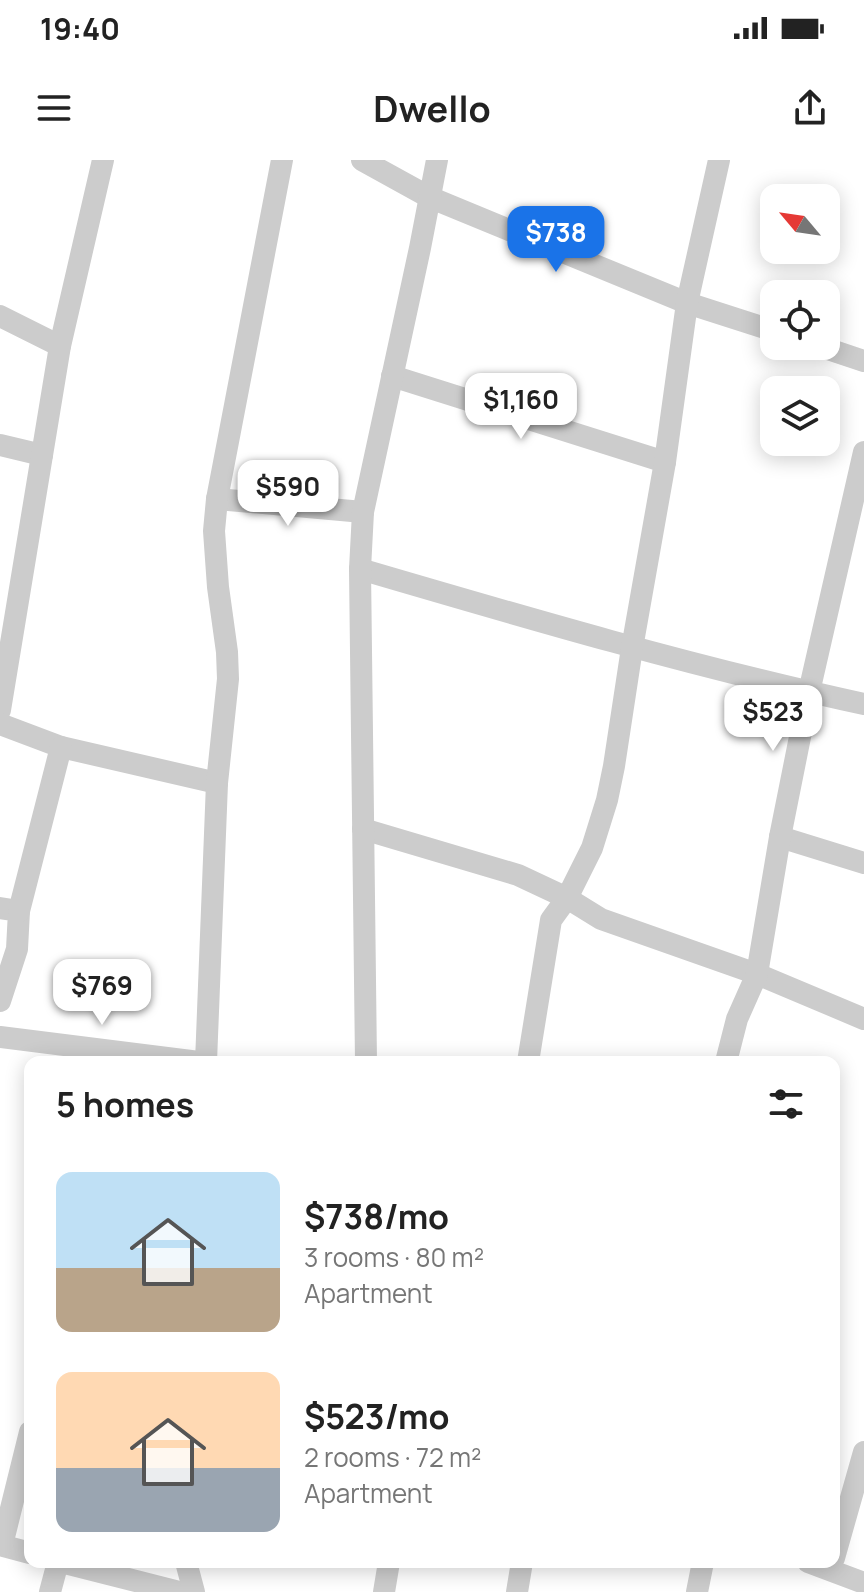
<!DOCTYPE html>
<meta charset="utf-8">
<style>
body{margin:0;font-family:Manrope,sans-serif;background:#f6f6f6;color:#222;height:100vh;display:flex;flex-direction:column;font-size:30px;white-space:nowrap}
*{box-sizing:border-box;margin:0}
p{font-size:26px;color:#767676}
.icon{flex:none;width:44px;height:44px;fill:none;stroke:currentColor;stroke-width:2;stroke-linecap:round;stroke-linejoin:round}
.map{position:relative;flex:1;overflow:hidden}
.sheet{position:absolute;left:24px;top:896px;width:816px;height:512px;display:flex;flex-direction:column;background:#fff;border-radius:16px;box-shadow:0 4px 20px #0003}
.sheet>*{flex:none}
.needle{width:52px;rotate:299deg}
.fabs{position:absolute;left:760px;top:24px;display:grid;gap:16px}
.fabs a{display:grid;place-items:center;width:80px;height:80px;border-radius:16px;background:#fff;box-shadow:0 4px 20px #0003;font-size:40px}
.price{position:absolute;translate:-50% -68px;padding:0 18px;border-radius:16px;background:#fff;color:#222;font-size:26px;line-height:52px;filter:drop-shadow(0 2px 4px #0008)}
.price::after{content:'';position:absolute;left:50%;top:48px;width:24px;height:18px;margin-left:-12px;background:inherit;clip-path:polygon(0 0,100% 0,50% 100%)}
.price.on{background:#1a73e8;color:#fff}
ul{padding:0;list-style:none}
li{display:flex;align-items:center;gap:24px;height:200px;padding:0 32px}
li span{display:grid;place-items:center;flex:none;width:224px;height:160px;border-radius:16px;color:#555}
li>.icon{margin-inline-start:auto}
span .icon{width:96px;height:96px;fill:#fffc;stroke-width:1}
li b{font-size:34px}
h2{display:flex;justify-content:space-between;align-items:center;height:96px;padding:0 32px;font-size:34px}
.status{display:flex;justify-content:space-between;align-items:center;height:56px;padding:0 40px;background:#fff;direction:ltr}
.status svg{height:22px;fill:currentColor}
header{display:flex;justify-content:space-between;align-items:center;height:104px;padding:0 32px;background:#fff;font-size:36px;font-weight:700}
.map>svg:first-child{display:block}
.lines{fill:none;stroke-linecap:round;stroke-linejoin:round}
.minor{stroke:#ccc;stroke-width:22}
</style>
<div class="status"><b>19:40</b><svg viewBox="0 0 49 12"><path d="M0 12V9h3v3zM5 12V6h3v6zM10 12V3h3v9zM15 12V0h3v12zM26 1h20v11H26zM47 4h2v5h-2z"/></svg></div>
<header><svg class="icon" aria-label="menu" viewBox="0 0 24 24"><path d="M4 6h16M4 12h16M4 18h16"/></svg>Dwello<svg class="icon" aria-label="share" viewBox="0 0 24 24"><path d="M12 15V3M7 8l5-5 5 5M5 13v7h14v-7"/></svg></header>
<div class="map">
<svg width="864" height="1432" viewBox="0 0 864 1432">
<rect width="100%" height="100%" fill="#fff"/>
<g class="lines">
<g class="minor">
<polyline points="362,0 429,37 687,143 774,171"/>
<polyline points="0,156 60,186"/>
<polyline points="819,186 864,201"/>
<polyline points="392,216 665,302"/>
<polyline points="0,285 42,295"/>
<polyline points="217,339 363,352"/>
<path d="M 360,409 C 527,458 694,507 864,544"/>
<polyline points="0,550 60,186 103,0"/>
<polyline points="0,564 61,587 217,623"/>
<polyline points="363,669 518,715 567,738 601,759 757,814 864,859"/>
<polyline points="780,677 864,703"/>
<polyline points="0,748 19,751 17,789 0,841"/>
<polyline points="19,751 61,587"/>
<polyline points="0,877 199,902"/>
<polyline points="206,902 217,623 228,519 227,492 218,427 214,371 217,339 282,0"/>
<polyline points="366,902 360,409 363,352 420,88 437,0"/>
<polyline points="528,902 551,760 567,738 592,688 607,640 614,606 632,488 665,302 687,143 719,0"/>
<polyline points="726,902 737,859 757,814 780,677 809,532 864,292"/>
<polyline points="0,1385 30,1393"/>
<polyline points="2,1385 30,1272"/>
<polyline points="834,1398 864,1292"/>
<polyline points="61,1402 179,1432"/>
<polyline points="186,1402 194,1432"/>
<polyline points="808,1402 864,1423"/>
<polyline points="50,1432 58,1402"/>
<polyline points="384,1432 389,1402"/>
<polyline points="517,1432 522,1402"/>
<polyline points="697,1432 703,1402"/>
</g>
</g>
</svg>
<div class="fabs">
<a><svg class="needle" viewBox="-14 -14 28 28"><path d="M0-13l5 13h-10z" fill="#e53935"/><path d="M0 13l5-13h-10z" fill="#767676"/></svg></a>
<a><svg class="icon" aria-label="locate" viewBox="0 0 24 24"><circle cx="12" cy="12" r="6"/><path d="M12 2v4M12 18v4M2 12h4M18 12h4"/></svg></a>
<a><svg class="icon" aria-label="layers" viewBox="0 0 24 24"><path d="M12 4l9 5-9 5-9-5zM3 14l9 5 9-5"/></svg></a>
</div>
<b class="price on" style="left:556px;top:114px">$738</b>
<b class="price" style="left:521px;top:281px">$1,160</b>
<b class="price" style="left:288px;top:368px">$590</b>
<b class="price" style="left:773px;top:593px">$523</b>
<b class="price" style="left:102px;top:867px">$769</b>
<section class="sheet">
<h2>5 homes<svg class="icon" aria-label="filters" viewBox="0 0 24 24"><path d="M4 7h16M4 17h16"/><circle cx="9" cy="7" r="2"/><circle cx="15" cy="17" r="2"/></svg></h2>
<ul>
<li><span style="background:linear-gradient(#bfe0f5 60%,#b9a48a 0)"><svg class="icon" aria-label="home" viewBox="0 0 24 24"><path d="M3 11l9-7 9 7M6 9v11h12V9"/></svg></span><div><b>$738/mo</b><p>3 rooms · 80 m²</p><p>Apartment</p></div></li>
<li><span style="background:linear-gradient(#ffd9b3 60%,#9aa5b1 0)"><svg class="icon" aria-label="home" viewBox="0 0 24 24"><path d="M3 11l9-7 9 7M6 9v11h12V9"/></svg></span><div><b>$523/mo</b><p>2 rooms · 72 m²</p><p>Apartment</p></div></li>
</ul>
</section>
</div>
